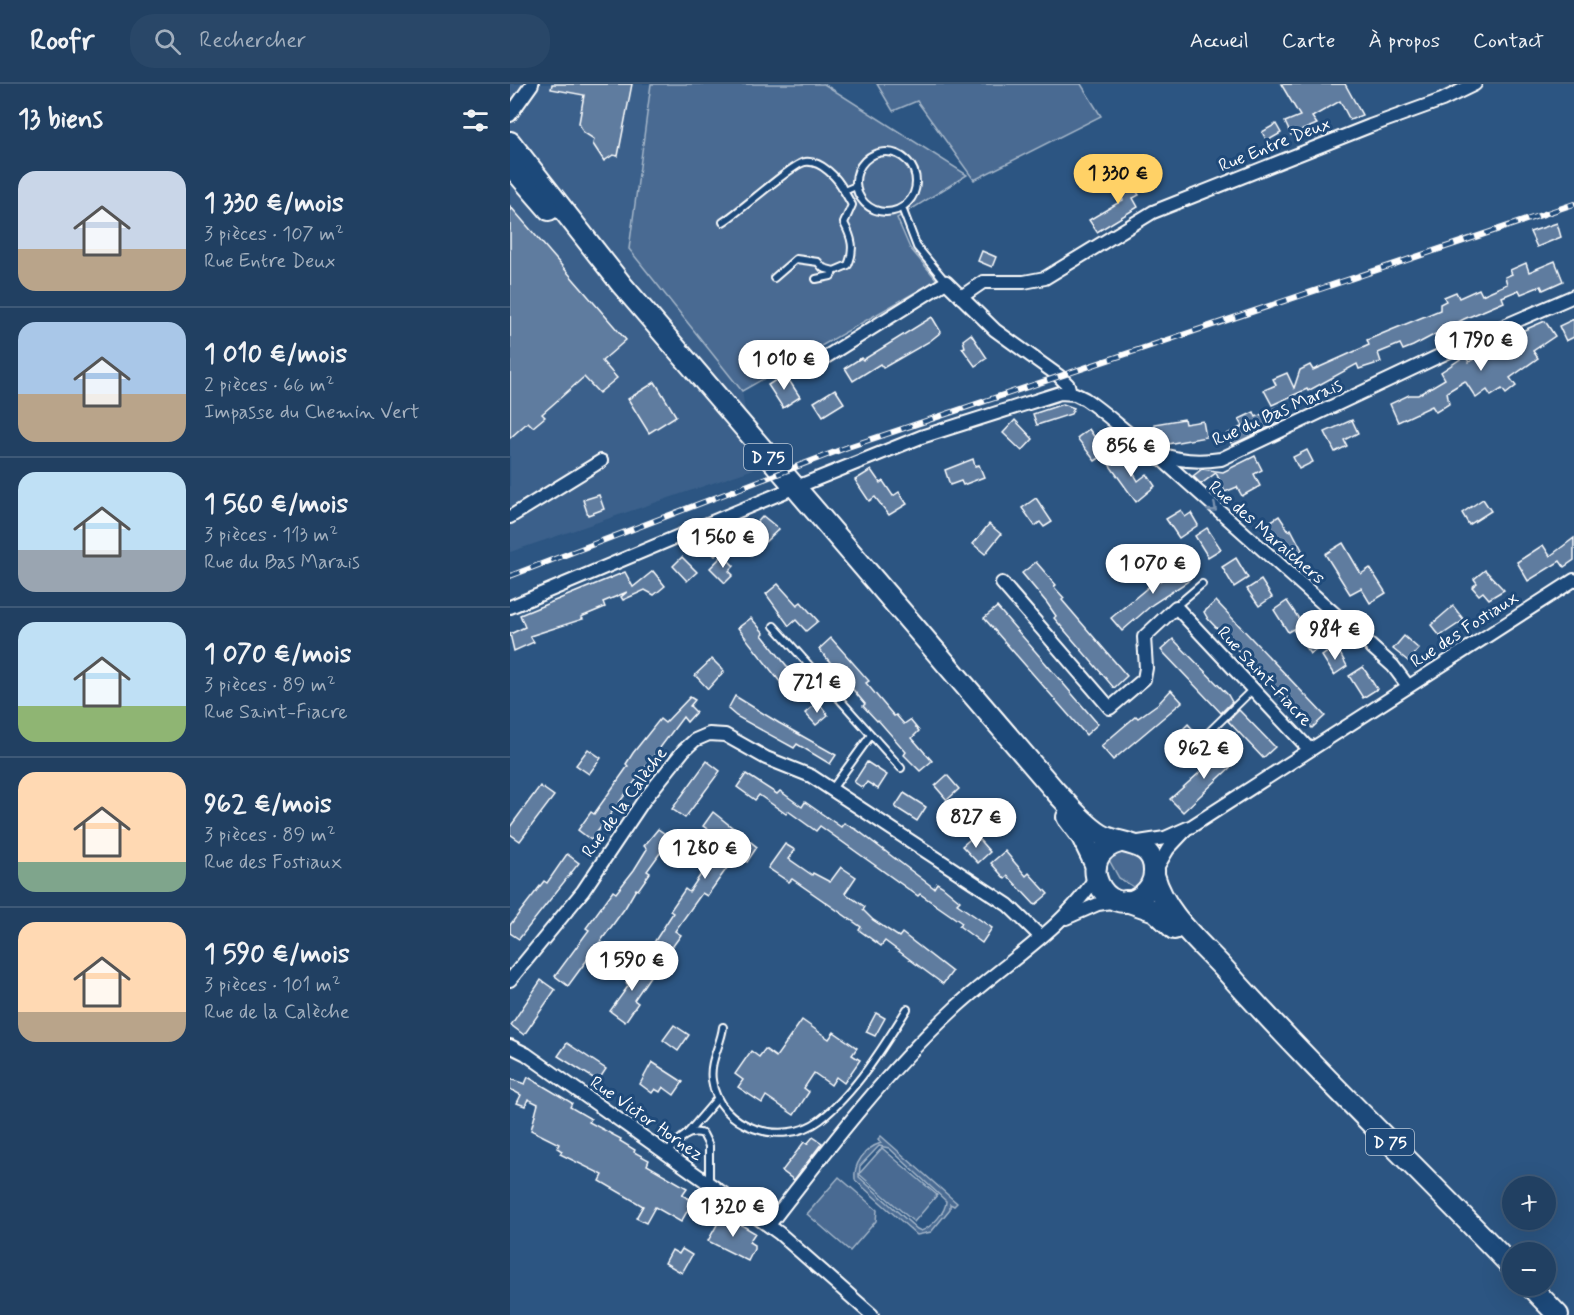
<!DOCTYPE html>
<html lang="fr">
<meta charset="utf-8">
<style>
body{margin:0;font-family:Mynerve,sans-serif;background:#294768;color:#f1f3f6;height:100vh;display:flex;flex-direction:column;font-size:22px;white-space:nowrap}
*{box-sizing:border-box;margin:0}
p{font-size:20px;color:#a2afbe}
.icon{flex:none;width:33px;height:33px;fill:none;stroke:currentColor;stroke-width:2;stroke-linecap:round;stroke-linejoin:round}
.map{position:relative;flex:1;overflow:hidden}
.drawer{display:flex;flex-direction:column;background:#214062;width:510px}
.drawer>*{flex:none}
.tools{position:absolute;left:992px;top:1092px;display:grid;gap:12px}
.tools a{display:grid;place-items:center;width:54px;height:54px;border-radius:50%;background:#214062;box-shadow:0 6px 24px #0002,0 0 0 2px #3e5977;font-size:30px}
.price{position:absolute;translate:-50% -51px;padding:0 14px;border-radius:21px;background:#fff;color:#222;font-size:20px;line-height:39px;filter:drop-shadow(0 2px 3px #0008)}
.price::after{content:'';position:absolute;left:50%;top:36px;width:18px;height:14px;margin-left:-9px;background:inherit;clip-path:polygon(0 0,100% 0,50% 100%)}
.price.selected{background:#ffd166;color:#111}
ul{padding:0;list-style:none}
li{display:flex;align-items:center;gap:18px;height:150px;padding:0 18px}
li+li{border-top:2px solid #3e5977}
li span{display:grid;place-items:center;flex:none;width:168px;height:120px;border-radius:18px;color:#555}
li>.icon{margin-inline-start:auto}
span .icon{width:72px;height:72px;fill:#fffc;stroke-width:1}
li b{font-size:26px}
h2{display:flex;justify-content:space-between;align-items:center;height:72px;padding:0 18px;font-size:26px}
header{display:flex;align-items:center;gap:36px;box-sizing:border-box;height:84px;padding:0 30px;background:#214062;border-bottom:2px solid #3e5977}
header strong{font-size:28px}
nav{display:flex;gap:33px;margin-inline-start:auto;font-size:21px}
.search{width:420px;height:54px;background:#294768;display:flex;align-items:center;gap:15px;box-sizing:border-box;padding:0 21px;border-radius:24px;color:#a2afbe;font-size:22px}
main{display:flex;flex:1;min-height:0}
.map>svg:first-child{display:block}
.built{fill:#3b618b}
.green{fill:#486b92;stroke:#a4b5c8;stroke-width:1.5;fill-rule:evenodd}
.building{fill:#5e7c9f;stroke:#fff;stroke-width:1.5}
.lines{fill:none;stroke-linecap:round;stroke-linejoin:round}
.service-casing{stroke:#fff;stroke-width:10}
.minor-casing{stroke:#fff;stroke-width:16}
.primary-casing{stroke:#fff;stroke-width:24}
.service{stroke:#1f4a7a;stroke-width:6}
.minor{stroke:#1f4a7a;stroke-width:12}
.primary{stroke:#1f4a7a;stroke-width:20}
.rail-casing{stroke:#fff;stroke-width:6}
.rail{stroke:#1f4a7a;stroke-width:4;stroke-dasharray:11;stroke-linecap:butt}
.oneway{stroke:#7992af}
.labels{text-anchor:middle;stroke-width:6;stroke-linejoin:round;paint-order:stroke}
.shield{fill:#1f4a7a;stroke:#bcc9d7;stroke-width:1.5}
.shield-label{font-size:16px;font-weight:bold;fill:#fff}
.street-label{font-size:18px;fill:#fff;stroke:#1f4a7a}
</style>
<header>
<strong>Roofr</strong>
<div class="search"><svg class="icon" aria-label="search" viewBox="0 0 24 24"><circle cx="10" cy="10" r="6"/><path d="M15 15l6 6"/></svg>Rechercher</div>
<nav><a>Accueil</a><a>Carte</a><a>À propos</a><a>Contact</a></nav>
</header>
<main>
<section class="drawer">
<h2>13 biens<svg class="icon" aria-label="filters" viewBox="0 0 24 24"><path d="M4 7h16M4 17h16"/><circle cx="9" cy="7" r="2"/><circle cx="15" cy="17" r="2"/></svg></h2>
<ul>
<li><span style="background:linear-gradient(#c9d6e8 65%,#b9a48a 0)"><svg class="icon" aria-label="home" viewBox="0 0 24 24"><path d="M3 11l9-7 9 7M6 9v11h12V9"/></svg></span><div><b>1 330 €/mois</b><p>3 pièces · 107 m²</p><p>Rue Entre Deux</p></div></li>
<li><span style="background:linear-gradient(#a9c7e8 60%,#b9a48a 0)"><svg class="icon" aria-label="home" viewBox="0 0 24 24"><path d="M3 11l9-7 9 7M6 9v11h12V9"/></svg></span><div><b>1 010 €/mois</b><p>2 pièces · 66 m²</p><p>Impasse du Chemin Vert</p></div></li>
<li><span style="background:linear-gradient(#bfe0f5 65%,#9aa5b1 0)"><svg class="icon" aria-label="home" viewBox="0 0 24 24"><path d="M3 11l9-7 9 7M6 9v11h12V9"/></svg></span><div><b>1 560 €/mois</b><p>3 pièces · 113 m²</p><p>Rue du Bas Marais</p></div></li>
<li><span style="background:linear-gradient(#bfe0f5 70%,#8fb573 0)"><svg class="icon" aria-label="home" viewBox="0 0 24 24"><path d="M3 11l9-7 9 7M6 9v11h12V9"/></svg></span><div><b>1 070 €/mois</b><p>3 pièces · 89 m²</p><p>Rue Saint-Fiacre</p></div></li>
<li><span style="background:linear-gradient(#ffd9b3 75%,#7fa58c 0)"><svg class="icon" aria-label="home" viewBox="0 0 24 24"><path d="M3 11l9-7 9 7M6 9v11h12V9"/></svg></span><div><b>962 €/mois</b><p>3 pièces · 89 m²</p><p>Rue des Fostiaux</p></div></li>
<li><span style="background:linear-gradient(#ffd9b3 75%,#b9a48a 0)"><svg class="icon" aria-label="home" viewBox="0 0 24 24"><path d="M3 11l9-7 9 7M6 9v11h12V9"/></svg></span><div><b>1 590 €/mois</b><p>3 pièces · 101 m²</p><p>Rue de la Calèche</p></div></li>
</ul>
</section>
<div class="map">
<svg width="1064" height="1231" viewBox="0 0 1064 1231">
<rect width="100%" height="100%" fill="#2c5582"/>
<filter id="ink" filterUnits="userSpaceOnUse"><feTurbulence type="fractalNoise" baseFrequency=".0167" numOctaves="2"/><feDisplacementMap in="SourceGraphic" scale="12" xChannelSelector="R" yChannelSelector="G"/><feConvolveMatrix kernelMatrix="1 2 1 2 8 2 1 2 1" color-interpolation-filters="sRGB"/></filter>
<g filter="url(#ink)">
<polygon class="built" points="0,0 141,0 119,165 232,307 244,385 0,468"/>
<g class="green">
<polygon points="141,0 314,0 457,91 387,134 400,164 427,196 232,307 119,165"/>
<polygon points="367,0 571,0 591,32 464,96 407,17 383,27"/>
<polygon points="611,767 623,769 632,776 634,795 627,805 609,794 598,774"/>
<path d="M 371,1052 L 447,1119 L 444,1122 L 440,1120 L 440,1125 L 421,1148 L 407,1151 L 345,1096 C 343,1080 355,1064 371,1059 L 368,1055 ZM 369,1062 L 379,1064 L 436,1117 C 436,1128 422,1143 411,1147 L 407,1145 L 349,1093 L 350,1082 Z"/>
<polygon points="372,1064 427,1111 404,1138 349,1090"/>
<polygon points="329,1093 367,1126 366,1137 340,1167 297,1130"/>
</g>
<g class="building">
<polygon points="42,0 122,0 108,72 103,71 94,77 83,60 84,55 73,48 69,39 74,11 41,5"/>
<polygon points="771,0 835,0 852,31 840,36 830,17 802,33 807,40 781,51 775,38 790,32"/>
<polygon points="766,40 771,49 757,57 752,48"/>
<polygon points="617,91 629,111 623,114 628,123 587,148 579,136 613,116 603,99"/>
<polygon points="0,122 116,256 92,277 107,294 89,309 74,293 32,330 35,333 23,343 18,338 0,354"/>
<polygon points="1047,139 1051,153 1027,163 1020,148"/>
<polygon points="472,167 486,173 482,183 468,177"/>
<polygon points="1045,177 1053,197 1033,206 1031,202 1011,210 1009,206 992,213 994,218 954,235 903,262 893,266 890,260 868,269 871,278 849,285 847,280 798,307 797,305 762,321 754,306 766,301 763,295 777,289 784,304 790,286 800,281 803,286 859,261 857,256 930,226 930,220 936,217 934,213 946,208 949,214 969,205 972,211 997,200 995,193 1002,190 1000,186 1016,179 1019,188"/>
<polygon points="422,233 431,248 420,257 373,284 370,280 343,297 335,284 351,274 353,276"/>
<polygon points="1064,235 1064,253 1056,257 1049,242"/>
<polygon points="1035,237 1045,252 1023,267 1028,274 1000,294 1006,302 996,310 992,305 981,312 977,306 966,314 955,297 937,308 939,320 926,328 922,322 888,338 880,320 899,311 908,311 935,295 931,288 955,272 959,278 977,267 975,263"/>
<polygon points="461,250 477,274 465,282 452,264 455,263 453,256"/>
<polygon points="275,290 290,313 273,324 258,301"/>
<polygon points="145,298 166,332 139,349 118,315"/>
<polygon points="325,305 334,319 313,332 304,318"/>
<polygon points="553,320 564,324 561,330 527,341 523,330"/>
<polygon points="765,324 772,337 722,361 717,350 733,342 729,335 744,328 746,333"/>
<polygon points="674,335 675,340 693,337 696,353 652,361 648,359 644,340"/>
<polygon points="505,336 523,355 512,367 493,349"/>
<polygon points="842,336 848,349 834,356 837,362 825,368 815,348"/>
<polygon points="579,345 596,370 585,377 567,354"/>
<polygon points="797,366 803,378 789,385 783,373"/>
<polygon points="612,369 628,397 637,390 645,402 626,418 598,379"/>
<polygon points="745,372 752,386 744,390 750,402 732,412 727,403 715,408 706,389 691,400 683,392 692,385 713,388"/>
<polygon points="463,375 465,382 469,381 474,393 453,401 451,397 440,401 435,386"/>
<polygon points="361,386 370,399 373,397 383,412 389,408 397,420 379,431 365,413 359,417 345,396"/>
<polygon points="89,411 94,425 78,431 73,416"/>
<polygon points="526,414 542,438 534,443 530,438 525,442 512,424"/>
<polygon points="973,415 981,427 959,441 952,429"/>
<polygon points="671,426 675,433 681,429 688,441 669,454 656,435"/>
<polygon points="253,432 269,445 241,471 228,459"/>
<polygon points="769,432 779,447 781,445 792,466 788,469 794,477 785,483 755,441"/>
<polygon points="479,440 491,450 475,470 463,460"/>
<polygon points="697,444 711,465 698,473 685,452"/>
<polygon points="215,445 223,452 205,472 195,463"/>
<polygon points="1064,454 1064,476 1054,483 1050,477 1018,497 1007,478 1033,461 1040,472"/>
<polygon points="833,459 851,490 860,484 876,509 860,519 851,504 840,510 815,470"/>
<polygon points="213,471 224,482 219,487 223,491 215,499 200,484"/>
<polygon points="172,473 187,488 177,497 163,482"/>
<polygon points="726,474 738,494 724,503 712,483"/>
<polygon points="673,477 684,490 677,498 643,520 612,547 601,534 648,495 650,497"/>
<polygon points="526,478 546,501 544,503 554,514 552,516 617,592 604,604 544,534 546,532 537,519 512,489"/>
<polygon points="975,486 994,506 979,515 973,508 969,511 962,503 967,499 964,495"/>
<polygon points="143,487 155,502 144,511 135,506 113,516 111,513 117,508 93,518 95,523 71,533 73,535 20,552 24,558 4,567 0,550 15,543 10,531 115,488 123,503"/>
<polygon points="751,496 762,513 749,522 737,505"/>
<polygon points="268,500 287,521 291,518 308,537 296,547 286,536 279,542 256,510"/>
<polygon points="706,517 815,632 802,644 698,535 694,528"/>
<polygon points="777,517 795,544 800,541 814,561 800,570 783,545 778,548 764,526"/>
<polygon points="943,522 954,536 930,552 921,541"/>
<polygon points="487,523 588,640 576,651 474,534"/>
<polygon points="241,534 254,549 252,551 293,602 281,612 228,544"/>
<polygon points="894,552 909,565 898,577 883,565"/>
<polygon points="321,554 359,597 356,599 384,632 386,631 394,640 400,636 409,647 402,654 422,677 410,687 394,671 396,668 368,636 367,637 353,622 355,620 309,565"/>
<polygon points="663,555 718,611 722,618 711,629 651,566"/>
<polygon points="826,562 837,582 824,591 812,572"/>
<polygon points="202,575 214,587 198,605 185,591"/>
<polygon points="853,583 867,605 853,614 839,592"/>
<polygon points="661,606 672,618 603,676 591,662 626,632 628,634 649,619"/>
<polygon points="225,612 269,639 326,671 320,680 287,660 284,664 226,632 218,625"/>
<polygon points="180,613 185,616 180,622 186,628 177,638 173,633 91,743 81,756 68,746 81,728 84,730 118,682 116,680 123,669 150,635 155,639"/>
<polygon points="308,618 318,631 306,641 295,629"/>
<polygon points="729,626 765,663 753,674 718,637"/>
<polygon points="678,640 688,651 677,663 666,652"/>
<polygon points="717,664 728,676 673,728 660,715"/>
<polygon points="78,665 91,674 79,690 66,681"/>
<polygon points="197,677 210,687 175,734 162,725"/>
<polygon points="357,678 377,691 368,705 357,698 353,704 344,698"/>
<polygon points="236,690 267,710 270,707 292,723 295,718 331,743 334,739 347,746 424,804 427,799 432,802 450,817 447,820 482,844 472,859 449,842 452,839 410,810 408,812 310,742 306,747 278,727 276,730 249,711 245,716 227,703"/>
<polygon points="437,691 449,705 437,716 425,702"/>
<polygon points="30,702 44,712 10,757 0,750 0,743"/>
<polygon points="394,709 416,723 407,737 385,723"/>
<polygon points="461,721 473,734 461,744 449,731"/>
<polygon points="203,728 247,763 237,778 229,772 222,777 197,812 192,809 165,847 171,851 155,873 141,863 163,829 160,827 175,805 179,808 202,774 207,777 219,760 193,742"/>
<polygon points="148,745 161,754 137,787 140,789 128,806 126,805 115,824 58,902 45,892 79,846 76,844 103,807 106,809 124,786 137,765 134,762"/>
<polygon points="465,751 480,768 468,779 452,762"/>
<polygon points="275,760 285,766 279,775 302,791 303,789 320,798 331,783 346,793 335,809 355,823 353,826 363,836 389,853 392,849 442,888 433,900 375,857 371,862 349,846 351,843 282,795 279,798 258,784"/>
<polygon points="495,767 516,792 519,789 538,810 525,821 498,792 495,795 481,779"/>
<polygon points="57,770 69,779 9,855 0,849 0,841 34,797 37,799"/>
<polygon points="130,878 143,888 124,916 128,919 115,938 100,927 119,901 116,899"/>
<polygon points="31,896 45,906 14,951 1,941"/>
<polygon points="366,929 375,934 365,952 356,948"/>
<polygon points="292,936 319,955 324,948 347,964 342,971 350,976 334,999 326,993 321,1001 304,989 294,1004 299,1008 284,1031 256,1012 252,1019 228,1003 233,996 225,990 241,967 249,973 255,965 266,973"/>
<polygon points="164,941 179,951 168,967 153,956"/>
<polygon points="57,959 96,985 88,997 48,972"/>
<polygon points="142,978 173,998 164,1011 153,1003 150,1008 145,1005 142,1009 130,1000"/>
<polygon points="18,993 62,1019 60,1023 81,1035 79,1038 111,1055 110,1057 125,1066 124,1068 139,1076 137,1081 177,1104 172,1111 183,1117 171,1138 145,1123 136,1139 126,1134 133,1122 90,1097 93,1091 50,1070 52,1067 47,1064 49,1060 21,1046 28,1020 18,1015 15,1022 7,1019 11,1011 0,1005 0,995 15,1000"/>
<polygon points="303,1053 312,1059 284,1096 272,1087 294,1058 297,1060"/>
<polygon points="213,1130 245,1149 239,1158 244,1161 244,1165 238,1177 198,1157"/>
<polygon points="172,1165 182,1171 172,1189 155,1179 162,1166 169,1170"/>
</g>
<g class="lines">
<defs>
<g id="service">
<circle cx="376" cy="98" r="30"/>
<polyline points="392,124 407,163 436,198"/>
<path d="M 213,138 C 230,128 283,79 295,78 C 311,76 328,94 334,107 L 346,102"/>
<polyline points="264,194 286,175 308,178 313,184 324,187"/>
<path d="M 306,195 L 321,192 L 324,187 L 338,181 C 345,165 342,154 334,139 L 342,121 L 334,107"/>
<polyline points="666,522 692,500"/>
<polyline points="264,542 391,684"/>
<polyline points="688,659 743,605"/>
<polyline points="322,705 361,651"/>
<path d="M 213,943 C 211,961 199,977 202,996 C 208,1044 273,1064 310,1036 C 345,1009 374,962 397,925"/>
<polyline points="176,1051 207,1015"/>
<path d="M 157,1069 C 167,1058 177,1044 193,1050 L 199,1062 L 199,1098"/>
</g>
<g id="minor">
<polyline points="0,31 22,0"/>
<polyline points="451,213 473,198 514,198 535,194 643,128 860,42 932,16 965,0"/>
<polyline points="303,281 436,198 485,246 549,292 558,301 560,309"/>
<polyline points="648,372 883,582 898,602"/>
<path d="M 284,404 L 411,353 L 550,309 L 565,310 L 575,315 C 626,350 641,385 711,375 L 978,249 L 1064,212"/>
<polyline points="0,433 91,377"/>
<polyline points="492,499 600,624 634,595 636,584 634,553 666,523 799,665"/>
<polyline points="0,523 276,407"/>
<polyline points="622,759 655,754 682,742 1064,496"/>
<polyline points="645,787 658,765 674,748"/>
<polyline points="556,834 588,820 607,817"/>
<polyline points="0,896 73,807 134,716 174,666 185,656 199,650 215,651 256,674 301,692 498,821 530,852"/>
<polyline points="0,962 16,970 269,1149 362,1231"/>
<path d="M 259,1141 C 316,1067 374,990 443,926 C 486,885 557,843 586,792"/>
</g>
<g id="primary">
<path d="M 0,58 L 112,201 L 546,708 C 560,723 573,739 590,750 C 609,762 645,755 644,788 C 644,798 639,806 631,812 C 595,838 561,771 610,758"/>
<polyline points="0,81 39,126"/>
<polyline points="557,733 572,753 586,782"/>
<path d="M 644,791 C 655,831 690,858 717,888 C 808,990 908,1084 1002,1183"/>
<polyline points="616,817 645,827 664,845"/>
<polyline points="1020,1202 1048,1231"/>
</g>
</defs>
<use href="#service" class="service-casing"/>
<use href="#minor" class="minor-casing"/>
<use href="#primary" class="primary-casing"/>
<use href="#service" class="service"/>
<use href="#minor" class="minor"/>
<use href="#primary" class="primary"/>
<defs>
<polyline id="rail" points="0,492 338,363 1064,120"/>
</defs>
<use href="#rail" class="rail-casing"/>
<use href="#rail" class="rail"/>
</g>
<defs><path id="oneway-chevron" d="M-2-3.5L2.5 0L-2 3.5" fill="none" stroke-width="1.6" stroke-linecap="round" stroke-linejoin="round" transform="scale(1.5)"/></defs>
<use class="oneway" href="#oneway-chevron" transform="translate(703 424) rotate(41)"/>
</g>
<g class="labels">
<g class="shield">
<rect x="234" y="360" width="48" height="26" rx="4.5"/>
<rect x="856" y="1045" width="48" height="26" rx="4.5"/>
</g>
<g class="shield-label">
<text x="258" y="379">D 75</text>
<text x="880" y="1064">D 75</text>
</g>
<g class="street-label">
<text transform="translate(764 60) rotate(-22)" y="6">Rue Entre Deux</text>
<text transform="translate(767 328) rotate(-24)" y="6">Rue du Bas Marais</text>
<text transform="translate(757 448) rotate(41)" y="6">Rue des Maraichers</text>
<text transform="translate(954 545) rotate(-33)" y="6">Rue des Fostiaux</text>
<text transform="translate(755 592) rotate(47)" y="6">Rue Saint-Fiacre</text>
<text transform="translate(114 718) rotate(-54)" y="6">Rue de la Calèche</text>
<text transform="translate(137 1034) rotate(35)" y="6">Rue Victor Hornez</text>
</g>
</g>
</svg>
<div class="tools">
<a>+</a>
<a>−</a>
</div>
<b class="price selected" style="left:608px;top:121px">1 330 €</b>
<b class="price" style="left:971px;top:288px">1 790 €</b>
<b class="price" style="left:274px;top:307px">1 010 €</b>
<b class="price" style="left:621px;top:394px">856 €</b>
<b class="price" style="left:213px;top:485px">1 560 €</b>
<b class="price" style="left:643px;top:511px">1 070 €</b>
<b class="price" style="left:825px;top:577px">984 €</b>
<b class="price" style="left:307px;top:630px">721 €</b>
<b class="price" style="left:694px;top:696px">962 €</b>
<b class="price" style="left:466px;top:765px">827 €</b>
<b class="price" style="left:195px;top:796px">1 280 €</b>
<b class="price" style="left:122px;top:908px">1 590 €</b>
<b class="price" style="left:223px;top:1154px">1 320 €</b>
</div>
</main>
